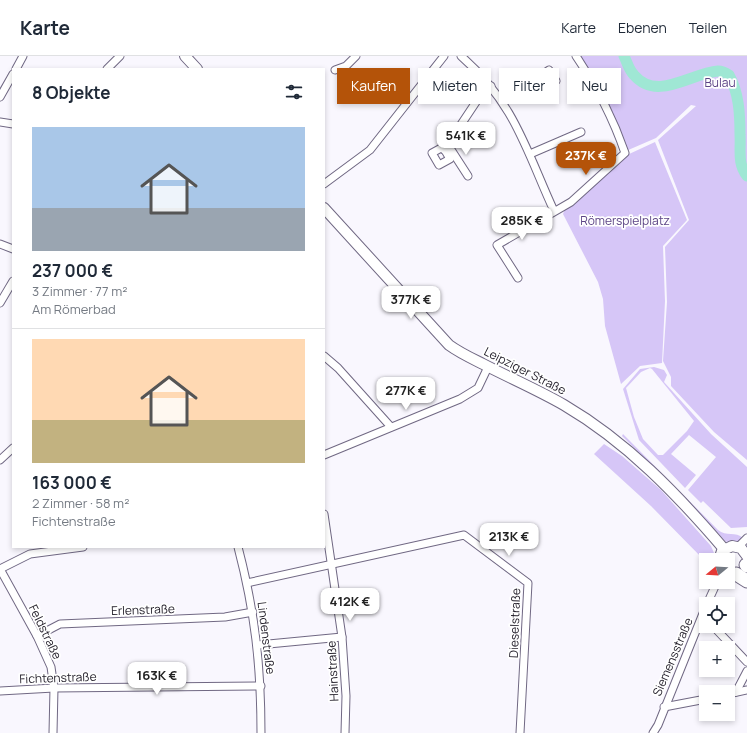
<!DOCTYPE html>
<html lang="de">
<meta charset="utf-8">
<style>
body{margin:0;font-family:Manrope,sans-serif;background:#f2f2f3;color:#1f2937;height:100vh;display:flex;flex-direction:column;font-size:15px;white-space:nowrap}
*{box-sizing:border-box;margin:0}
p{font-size:13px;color:#747a83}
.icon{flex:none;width:22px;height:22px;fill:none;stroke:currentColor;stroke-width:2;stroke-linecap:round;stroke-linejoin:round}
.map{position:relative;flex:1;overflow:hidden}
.sheet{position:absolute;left:12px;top:12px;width:313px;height:480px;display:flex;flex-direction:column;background:#fff;border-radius:0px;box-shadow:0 2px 6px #0003}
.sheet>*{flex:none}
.banner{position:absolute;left:337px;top:12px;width:350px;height:36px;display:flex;gap:8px}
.needle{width:26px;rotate:252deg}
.tools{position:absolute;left:699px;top:497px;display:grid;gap:8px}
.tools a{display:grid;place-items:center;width:36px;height:36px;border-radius:0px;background:#fff;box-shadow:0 2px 6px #0003;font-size:20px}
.price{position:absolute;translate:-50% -34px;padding:0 9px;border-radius:8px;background:#fff;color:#222;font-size:13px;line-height:26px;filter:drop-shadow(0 1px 2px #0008)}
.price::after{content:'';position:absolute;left:50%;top:24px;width:12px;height:9px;margin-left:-6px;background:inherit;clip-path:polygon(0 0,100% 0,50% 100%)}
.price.on{background:#b45309;color:#fff}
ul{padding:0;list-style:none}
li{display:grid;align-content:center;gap:8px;height:212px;padding:0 20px}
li+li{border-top:1px solid #e0e1e3}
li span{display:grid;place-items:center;height:124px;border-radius:0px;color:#555}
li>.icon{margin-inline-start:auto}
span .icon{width:72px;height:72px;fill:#fffc;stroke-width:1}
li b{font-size:17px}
h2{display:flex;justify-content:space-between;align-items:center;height:48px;padding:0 20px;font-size:17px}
.pill{padding:0 14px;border-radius:0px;background:#fff;box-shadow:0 2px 6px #0003;font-size:14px;line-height:36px}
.pill.on{background:#b45309;color:#fff}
header{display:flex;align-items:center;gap:24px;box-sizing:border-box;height:56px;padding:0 20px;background:#fff;border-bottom:1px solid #e0e1e3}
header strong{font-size:19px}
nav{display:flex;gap:22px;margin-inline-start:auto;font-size:14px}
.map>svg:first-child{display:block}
.green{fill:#d6c6f7;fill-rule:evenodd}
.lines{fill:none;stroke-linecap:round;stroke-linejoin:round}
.river{stroke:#9fe7d4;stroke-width:11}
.street-casing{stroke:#706883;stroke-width:9}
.secondary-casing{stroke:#706883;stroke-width:12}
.highway-casing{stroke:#706883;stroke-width:15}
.street{stroke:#fff;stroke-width:7}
.secondary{stroke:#fff;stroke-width:10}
.highway{stroke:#fff;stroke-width:13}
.labels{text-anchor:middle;stroke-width:3.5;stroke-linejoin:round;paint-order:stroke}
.park-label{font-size:12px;fill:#5d4586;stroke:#fff}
.street-label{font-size:12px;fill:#25212c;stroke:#fff}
</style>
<header>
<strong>Karte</strong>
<nav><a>Karte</a><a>Ebenen</a><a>Teilen</a></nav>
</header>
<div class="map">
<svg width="747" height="677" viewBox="0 0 747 677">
<rect width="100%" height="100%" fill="#f9f7fe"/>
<g class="green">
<polygon points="577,0 747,0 747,404 714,376 671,330 671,321 663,305 667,246 665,191 689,164 658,84 696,50 691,49 656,82 626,95"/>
<polygon points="655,86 687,164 663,190 665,245 662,307 640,310 621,328 605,270 603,243 598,226 563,158 565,153 576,147 627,99"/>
<path d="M 654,311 L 664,314 L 667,319 L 664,326 L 711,378 L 747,411 L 747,471 L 731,472 L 703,445 L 701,447 L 688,434 L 716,401 L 689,379 L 671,398 L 696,419 L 685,432 L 639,384 L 623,333 L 640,313 ZM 650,312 L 652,313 L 694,365 L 687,375 L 663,399 L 658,399 L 643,383 L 634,361 L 626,332 L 641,316 Z"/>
<path d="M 623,378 L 718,474 C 726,481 736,475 743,482 L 741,485 L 729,487 L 725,485 L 691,448 L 622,380 Z"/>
<polygon points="604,388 622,400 661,434 711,490 714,497 714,504 706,504 706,506 651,450 594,398"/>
</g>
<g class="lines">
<path class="river" d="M 624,0 C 627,6 629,14 634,19 C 657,46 691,17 718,15 C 721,15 726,17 729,19 C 739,37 740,58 740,79 C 741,94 737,107 747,120"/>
<defs>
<g id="street">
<path d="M 461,0 C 515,47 526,94 554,155"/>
<polyline points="16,13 23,0"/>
<polyline points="107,13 120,0"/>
<polyline points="335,14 346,10 356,0"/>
<polyline points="0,41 13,18"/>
<polyline points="503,46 549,14 556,25"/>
<polyline points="0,66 13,68"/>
<polyline points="448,89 468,120"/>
<polygon points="443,91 450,103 439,109 432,97"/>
<polyline points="444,94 478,43 491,30"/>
<polyline points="530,98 581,76"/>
<polyline points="324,128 370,94 444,0"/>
<polyline points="0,188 13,193"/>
<path d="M 518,222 L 497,189 L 571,146 L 625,97 C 613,62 597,31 576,0"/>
<polyline points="0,247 13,225"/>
<polyline points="324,300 338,312 391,371"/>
<polyline points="324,399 460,343 478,332 488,311"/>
<polyline points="0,404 13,392"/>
<polyline points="324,458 342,581 346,640 345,677"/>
<path d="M 238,491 C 255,556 261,610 261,677"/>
<polyline points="738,491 747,482"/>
<polyline points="0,513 37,580 51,611 54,632 53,677"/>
<polyline points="0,513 30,498 83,491"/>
<polyline points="247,527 464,479 528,527 520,677"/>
<polyline points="707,548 717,526"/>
<polyline points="713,570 747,606"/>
<polyline points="37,580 60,568 225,561 253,556"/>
<polyline points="258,589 342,581"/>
<polyline points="0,635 54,632 261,630"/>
<polyline points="736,636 747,615"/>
<polyline points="728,638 747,634"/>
<polyline points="664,651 706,643"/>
<polyline points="653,677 658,669 706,550"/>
</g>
<g id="secondary">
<polyline points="185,0 197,13"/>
<path d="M 324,152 L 449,289 C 460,297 471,302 483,308 C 510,322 538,334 564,349 C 627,386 677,438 724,493"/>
<polyline points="719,504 722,495 732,490 741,492 747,500"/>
</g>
<g id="highway">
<polyline points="746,509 747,510"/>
<polyline points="736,518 747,525"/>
</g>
</defs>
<use href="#street" class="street-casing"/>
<use href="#secondary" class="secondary-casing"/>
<use href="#highway" class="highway-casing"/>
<use href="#street" class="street"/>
<use href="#secondary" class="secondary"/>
<use href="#highway" class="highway"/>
</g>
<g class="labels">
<g class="park-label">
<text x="720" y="31">Bulau</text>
<text x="625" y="169">Römerspielplatz</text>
</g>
<g class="street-label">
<text transform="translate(525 315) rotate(27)" y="4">Leipziger Straße</text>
<text transform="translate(143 554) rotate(-2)" y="4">Erlenstraße</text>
<text transform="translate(515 567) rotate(-88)" y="4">Dieselstraße</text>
<text transform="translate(45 576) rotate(64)" y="4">Feldstraße</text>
<text transform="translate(266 582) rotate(83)" y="4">Lindenstraße</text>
<text transform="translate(673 601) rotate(-67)" y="4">Siemensstraße</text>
<text transform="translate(333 615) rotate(-93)" y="4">Hainstraße</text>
<text transform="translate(58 622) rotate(-2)" y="4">Fichtenstraße</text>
</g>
</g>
</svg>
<div class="tools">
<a><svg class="needle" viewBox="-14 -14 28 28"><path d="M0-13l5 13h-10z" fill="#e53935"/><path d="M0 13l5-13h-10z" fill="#747a83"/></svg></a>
<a><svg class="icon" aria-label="locate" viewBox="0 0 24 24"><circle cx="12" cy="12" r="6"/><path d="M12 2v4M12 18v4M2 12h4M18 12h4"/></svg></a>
<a>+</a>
<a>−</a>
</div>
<b class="price" style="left:466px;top:100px">541K €</b>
<b class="price on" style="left:586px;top:120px">237K €</b>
<b class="price" style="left:522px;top:185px">285K €</b>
<b class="price" style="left:411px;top:264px">377K €</b>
<b class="price" style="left:406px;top:355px">277K €</b>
<b class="price" style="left:509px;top:501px">213K €</b>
<b class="price" style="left:350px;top:566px">412K €</b>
<b class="price" style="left:157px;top:640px">163K €</b>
<div class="banner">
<a class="pill on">Kaufen</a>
<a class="pill">Mieten</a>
<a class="pill">Filter</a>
<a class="pill">Neu</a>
</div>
<section class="sheet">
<h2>8 Objekte<svg class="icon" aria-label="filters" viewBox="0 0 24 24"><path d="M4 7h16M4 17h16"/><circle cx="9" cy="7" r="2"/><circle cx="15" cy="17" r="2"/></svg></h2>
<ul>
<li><span style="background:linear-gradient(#a9c7e8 65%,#9aa5b1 0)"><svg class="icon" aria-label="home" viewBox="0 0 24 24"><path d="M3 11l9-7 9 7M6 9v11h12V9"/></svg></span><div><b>237 000 €</b><p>3 Zimmer · 77 m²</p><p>Am Römerbad</p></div></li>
<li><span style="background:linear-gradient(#ffd9b3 65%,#c2b280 0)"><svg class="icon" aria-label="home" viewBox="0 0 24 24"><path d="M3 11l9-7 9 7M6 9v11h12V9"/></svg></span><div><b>163 000 €</b><p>2 Zimmer · 58 m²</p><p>Fichtenstraße</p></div></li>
</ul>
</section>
</div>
